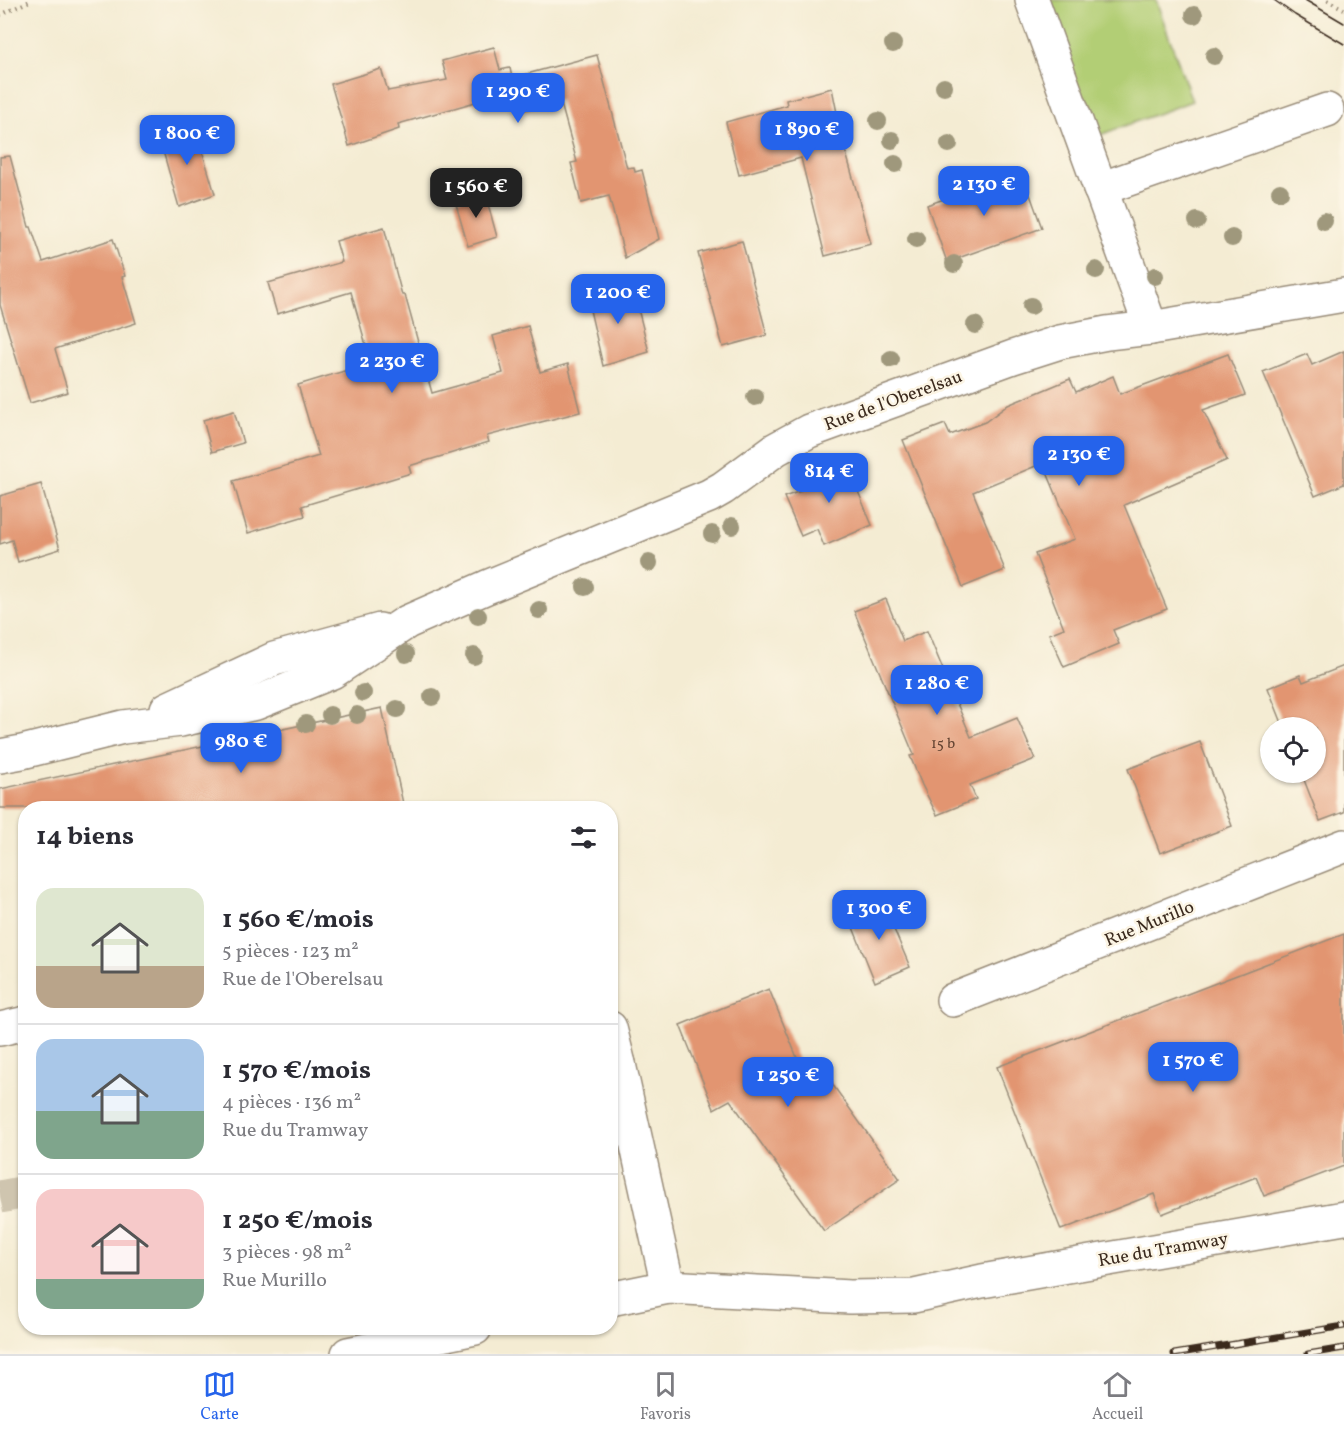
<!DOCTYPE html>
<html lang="fr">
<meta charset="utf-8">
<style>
body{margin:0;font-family:Vollkorn,serif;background:#f7f7f7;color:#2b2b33;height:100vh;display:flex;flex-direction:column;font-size:22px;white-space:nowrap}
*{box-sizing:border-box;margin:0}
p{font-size:20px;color:#7c7c81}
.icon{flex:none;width:33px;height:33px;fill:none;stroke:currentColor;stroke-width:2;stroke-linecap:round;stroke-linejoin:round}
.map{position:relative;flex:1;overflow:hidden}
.panel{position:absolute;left:18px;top:801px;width:600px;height:534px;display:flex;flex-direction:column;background:#fff;border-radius:24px;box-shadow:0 2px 4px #0004}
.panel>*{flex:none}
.tools{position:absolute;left:1260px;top:717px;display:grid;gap:12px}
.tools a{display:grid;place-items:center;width:66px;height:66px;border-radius:50%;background:#fff;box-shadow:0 2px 4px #0004;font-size:30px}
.price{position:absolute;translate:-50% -51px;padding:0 14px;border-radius:12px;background:#2563eb;color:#fff;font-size:20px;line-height:39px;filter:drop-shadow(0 2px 3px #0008)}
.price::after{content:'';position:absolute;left:50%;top:36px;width:18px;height:14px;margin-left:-9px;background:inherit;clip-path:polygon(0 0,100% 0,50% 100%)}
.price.selected{background:#222;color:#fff}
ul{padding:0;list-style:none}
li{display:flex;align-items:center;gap:18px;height:150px;padding:0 18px}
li+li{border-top:2px solid #e1e1e2}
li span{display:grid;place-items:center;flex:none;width:168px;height:120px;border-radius:18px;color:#555}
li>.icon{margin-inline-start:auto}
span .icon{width:72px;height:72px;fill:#fffc;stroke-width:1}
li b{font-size:26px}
h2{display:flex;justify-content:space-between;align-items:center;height:72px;padding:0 18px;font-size:26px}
.menu{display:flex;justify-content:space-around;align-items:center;height:84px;border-top:2px solid #e1e1e2;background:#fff;font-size:16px;color:#7c7c81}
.menu a{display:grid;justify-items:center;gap:3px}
.menu .selected{color:#2563eb}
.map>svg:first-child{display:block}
.green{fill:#b2ce74;stroke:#767c49;stroke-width:1.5}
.building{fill:#e29571}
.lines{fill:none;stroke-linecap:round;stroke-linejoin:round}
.minor-tunnel{stroke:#cfc5af;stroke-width:33;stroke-dasharray:33 16;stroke-linecap:butt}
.minor-casing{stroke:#988b78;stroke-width:36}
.path{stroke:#988b78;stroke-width:4;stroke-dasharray:1.5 4.5;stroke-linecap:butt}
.minor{stroke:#fff;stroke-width:33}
.tram{stroke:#3b2a1e;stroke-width:1.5}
.rail-casing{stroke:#3b2a1e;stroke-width:7}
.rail{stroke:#fcf5e5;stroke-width:4.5;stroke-dasharray:14;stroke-linecap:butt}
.tree{fill:#9f987c}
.labels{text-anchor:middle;stroke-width:5;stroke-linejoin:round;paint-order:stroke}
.number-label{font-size:15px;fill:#654533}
.street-label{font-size:18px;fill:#3b2a1e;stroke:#fcf5e5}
</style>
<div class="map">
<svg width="1344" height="1354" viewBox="0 0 1344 1354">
<rect width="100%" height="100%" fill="#fcf5e5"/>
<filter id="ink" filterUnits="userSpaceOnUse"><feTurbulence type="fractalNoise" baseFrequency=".0167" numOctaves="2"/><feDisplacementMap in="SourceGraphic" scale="12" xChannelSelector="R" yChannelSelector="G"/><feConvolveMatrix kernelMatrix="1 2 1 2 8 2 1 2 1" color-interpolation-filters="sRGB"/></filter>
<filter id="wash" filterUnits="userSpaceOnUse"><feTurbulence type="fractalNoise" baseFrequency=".008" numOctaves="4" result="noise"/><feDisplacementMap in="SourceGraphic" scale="24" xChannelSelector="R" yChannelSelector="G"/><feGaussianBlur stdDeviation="1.35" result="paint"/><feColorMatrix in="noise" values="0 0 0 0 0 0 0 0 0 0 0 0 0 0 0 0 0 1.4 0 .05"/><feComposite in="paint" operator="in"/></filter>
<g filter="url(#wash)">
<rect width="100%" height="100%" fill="#f4ecd3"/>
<polygon class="green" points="1040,0 1156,0 1192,101 1089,139"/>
<g id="blocks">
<g class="building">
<polygon points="494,47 500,70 510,68 512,78 597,55 627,168 634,167 635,172 642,170 659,239 625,258 609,196 581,203 571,163 577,162 560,100 520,111 514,91 398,124 399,129 349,146 331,84 381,69 388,91 447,80 442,61"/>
<polygon points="832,88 842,138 871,244 825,256 801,158 739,175 726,122 787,105 786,100"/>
<polygon points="195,127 215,194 179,207 159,137"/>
<polygon points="10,156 29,227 31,227 43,262 113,239 125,276 122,277 136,323 55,349 68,392 30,403 0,305 0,157"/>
<polygon points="1022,172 1042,228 947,262 927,205"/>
<polygon points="485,193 497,237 468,246 455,201"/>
<polygon points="384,227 402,295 405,295 432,393 503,373 493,336 528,326 540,372 568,364 580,412 487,436 489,442 409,466 411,473 302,506 305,516 248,533 233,481 319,456 298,385 371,363 351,292 277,314 268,283 342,262 336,241"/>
<polygon points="742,241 767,335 723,347 698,253"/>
<polygon points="632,285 649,352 603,366 587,297"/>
<polygon points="1344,351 1344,484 1315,496 1263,372 1307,354 1312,365"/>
<polygon points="1228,354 1245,395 1203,410 1227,460 1124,505 1167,609 1113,630 1119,644 1064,667 1049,634 1064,628 1035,554 1075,539 1043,463 973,492 1005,570 963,587 903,440 945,424 950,435 985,422 1008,405 1070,379 1076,392 1113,376 1120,394"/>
<polygon points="234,411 243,443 212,452 203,420"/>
<polygon points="845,460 872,525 824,546 817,529 801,536 784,497 801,491 796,480"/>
<polygon points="41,484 60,549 18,562 12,540 0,544 0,496"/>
<polygon points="886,599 903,641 927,631 971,737 1017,718 1035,759 970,785 976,799 937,815 922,785 910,756 914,755 854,611"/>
<polygon points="1344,666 1344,812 1320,821 1301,772 1316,772 1316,728 1284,728 1268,688 1300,675 1303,682"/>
<polygon points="382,708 404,808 0,808 0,789"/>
<polygon points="1200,742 1232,826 1160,853 1128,769"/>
<polygon points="882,901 910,967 875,982 848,915"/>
<polygon points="1344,934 1344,1166 1264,1196 1256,1177 1162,1214 1154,1194 1061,1230 997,1067"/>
<polygon points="769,989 805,1077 820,1067 900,1179 824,1231 730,1100 714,1109 680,1025"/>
</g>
</g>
</g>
<g filter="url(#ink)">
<use href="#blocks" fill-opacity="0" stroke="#988b78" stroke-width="1.5"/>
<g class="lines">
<polyline class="minor-tunnel" points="0,1197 26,1192"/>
<defs>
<g id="minor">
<polyline points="1032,0 1151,328"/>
<polyline points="1100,189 1327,110"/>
<polyline points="167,709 274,659 380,630"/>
<polyline points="0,756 22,752 123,727 181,720 256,703 332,672 407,622 487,587 709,496 723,488 776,449 809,431 1013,357 1060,342 1107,333 1151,328 1344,295"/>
<polyline points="953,1000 1344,846"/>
<polyline points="610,1028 619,1064"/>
<polyline points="0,1029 26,1023"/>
<polyline points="610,1066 619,1064 668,1287 850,1297 914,1296 982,1281 1344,1218"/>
<polyline points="610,1299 668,1287"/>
<polyline points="348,1354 475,1328"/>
</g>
</defs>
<use href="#minor" class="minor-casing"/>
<g class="path">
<polyline points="1327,0 1344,9"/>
<polyline points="0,15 32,0"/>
</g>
<use href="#minor" class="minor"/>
<g class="tram">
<polyline points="1274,0 1295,15 1344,44"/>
<polyline points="1305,0 1344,23"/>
</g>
<defs>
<g id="rail">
<polyline points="1174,1354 1344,1326"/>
<polyline points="1308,1354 1344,1348"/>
</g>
</defs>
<use href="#rail" class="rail-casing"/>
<use href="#rail" class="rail"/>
</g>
<g class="tree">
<circle cx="1194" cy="15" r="9"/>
<circle cx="893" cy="44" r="9"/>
<circle cx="1214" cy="56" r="9"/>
<circle cx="944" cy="87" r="9"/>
<circle cx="878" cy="121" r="9"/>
<circle cx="892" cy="140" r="9"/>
<circle cx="949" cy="144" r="9"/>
<circle cx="895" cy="164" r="9"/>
<circle cx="1280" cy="192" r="9"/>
<circle cx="1197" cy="221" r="9"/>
<circle cx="1324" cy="221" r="9"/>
<circle cx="1232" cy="238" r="9"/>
<circle cx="916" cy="239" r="9"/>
<circle cx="954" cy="264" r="9"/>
<circle cx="1096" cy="270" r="9"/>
<circle cx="1155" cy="276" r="9"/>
<circle cx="1031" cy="306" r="9"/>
<circle cx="975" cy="325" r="9"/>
<circle cx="891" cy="359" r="9"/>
<circle cx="755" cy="397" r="9"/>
<circle cx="732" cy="526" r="9"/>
<circle cx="712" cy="534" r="9"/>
<circle cx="649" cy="563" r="9"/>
<circle cx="585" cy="587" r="9"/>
<circle cx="539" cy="610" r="9"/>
<circle cx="478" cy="616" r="9"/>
<circle cx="406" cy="654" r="9"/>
<circle cx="474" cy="656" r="9"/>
<circle cx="363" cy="693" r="9"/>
<circle cx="432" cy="697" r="9"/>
<circle cx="397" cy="709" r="9"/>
<circle cx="330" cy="715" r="9"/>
<circle cx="357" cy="715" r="9"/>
<circle cx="306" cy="724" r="9"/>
</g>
</g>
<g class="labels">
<g class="number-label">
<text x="943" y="748">15 b</text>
</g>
<g class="street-label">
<text transform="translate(893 400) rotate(-20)" y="6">Rue de l'Oberelsau</text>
<text transform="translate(1149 923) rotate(-22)" y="6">Rue Murillo</text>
<text transform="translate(1163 1249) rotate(-10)" y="6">Rue du Tramway</text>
</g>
</g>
</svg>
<div class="tools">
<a><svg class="icon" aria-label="locate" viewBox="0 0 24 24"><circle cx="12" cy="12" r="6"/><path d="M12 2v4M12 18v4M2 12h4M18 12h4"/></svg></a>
</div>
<b class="price" style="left:518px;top:124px">1 290 €</b>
<b class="price" style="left:807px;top:162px">1 890 €</b>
<b class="price" style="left:187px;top:166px">1 800 €</b>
<b class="price" style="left:984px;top:217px">2 130 €</b>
<b class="price selected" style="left:476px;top:219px">1 560 €</b>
<b class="price" style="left:618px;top:325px">1 200 €</b>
<b class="price" style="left:392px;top:394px">2 230 €</b>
<b class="price" style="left:1079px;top:487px">2 130 €</b>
<b class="price" style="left:829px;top:504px">814 €</b>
<b class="price" style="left:937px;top:716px">1 280 €</b>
<b class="price" style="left:241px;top:774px">980 €</b>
<b class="price" style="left:879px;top:941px">1 300 €</b>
<b class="price" style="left:1193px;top:1093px">1 570 €</b>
<b class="price" style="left:788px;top:1108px">1 250 €</b>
<section class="panel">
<h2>14 biens<svg class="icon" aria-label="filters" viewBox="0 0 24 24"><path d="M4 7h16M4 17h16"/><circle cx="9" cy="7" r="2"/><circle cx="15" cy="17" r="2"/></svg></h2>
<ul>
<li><span style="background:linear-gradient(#dfe7d0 65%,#b9a48a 0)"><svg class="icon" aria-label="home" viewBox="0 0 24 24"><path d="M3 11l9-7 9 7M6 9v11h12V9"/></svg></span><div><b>1 560 €/mois</b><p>5 pièces · 123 m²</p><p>Rue de l'Oberelsau</p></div></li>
<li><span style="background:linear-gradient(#a9c7e8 60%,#7fa58c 0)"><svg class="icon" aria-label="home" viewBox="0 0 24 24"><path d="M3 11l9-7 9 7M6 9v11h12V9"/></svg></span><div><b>1 570 €/mois</b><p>4 pièces · 136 m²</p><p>Rue du Tramway</p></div></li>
<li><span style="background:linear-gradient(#f6c9c9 75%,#7fa58c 0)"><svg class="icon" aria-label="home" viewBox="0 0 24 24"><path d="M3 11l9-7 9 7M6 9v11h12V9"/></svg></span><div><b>1 250 €/mois</b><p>3 pièces · 98 m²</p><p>Rue Murillo</p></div></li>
</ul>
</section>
</div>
<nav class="menu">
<a class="selected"><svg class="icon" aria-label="map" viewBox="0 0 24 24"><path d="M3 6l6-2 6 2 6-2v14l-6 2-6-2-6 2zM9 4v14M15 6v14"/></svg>Carte</a>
<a><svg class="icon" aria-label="saved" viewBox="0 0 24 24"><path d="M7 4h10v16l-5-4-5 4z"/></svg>Favoris</a>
<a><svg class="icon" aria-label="home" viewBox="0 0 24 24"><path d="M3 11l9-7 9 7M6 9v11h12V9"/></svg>Accueil</a>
</nav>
